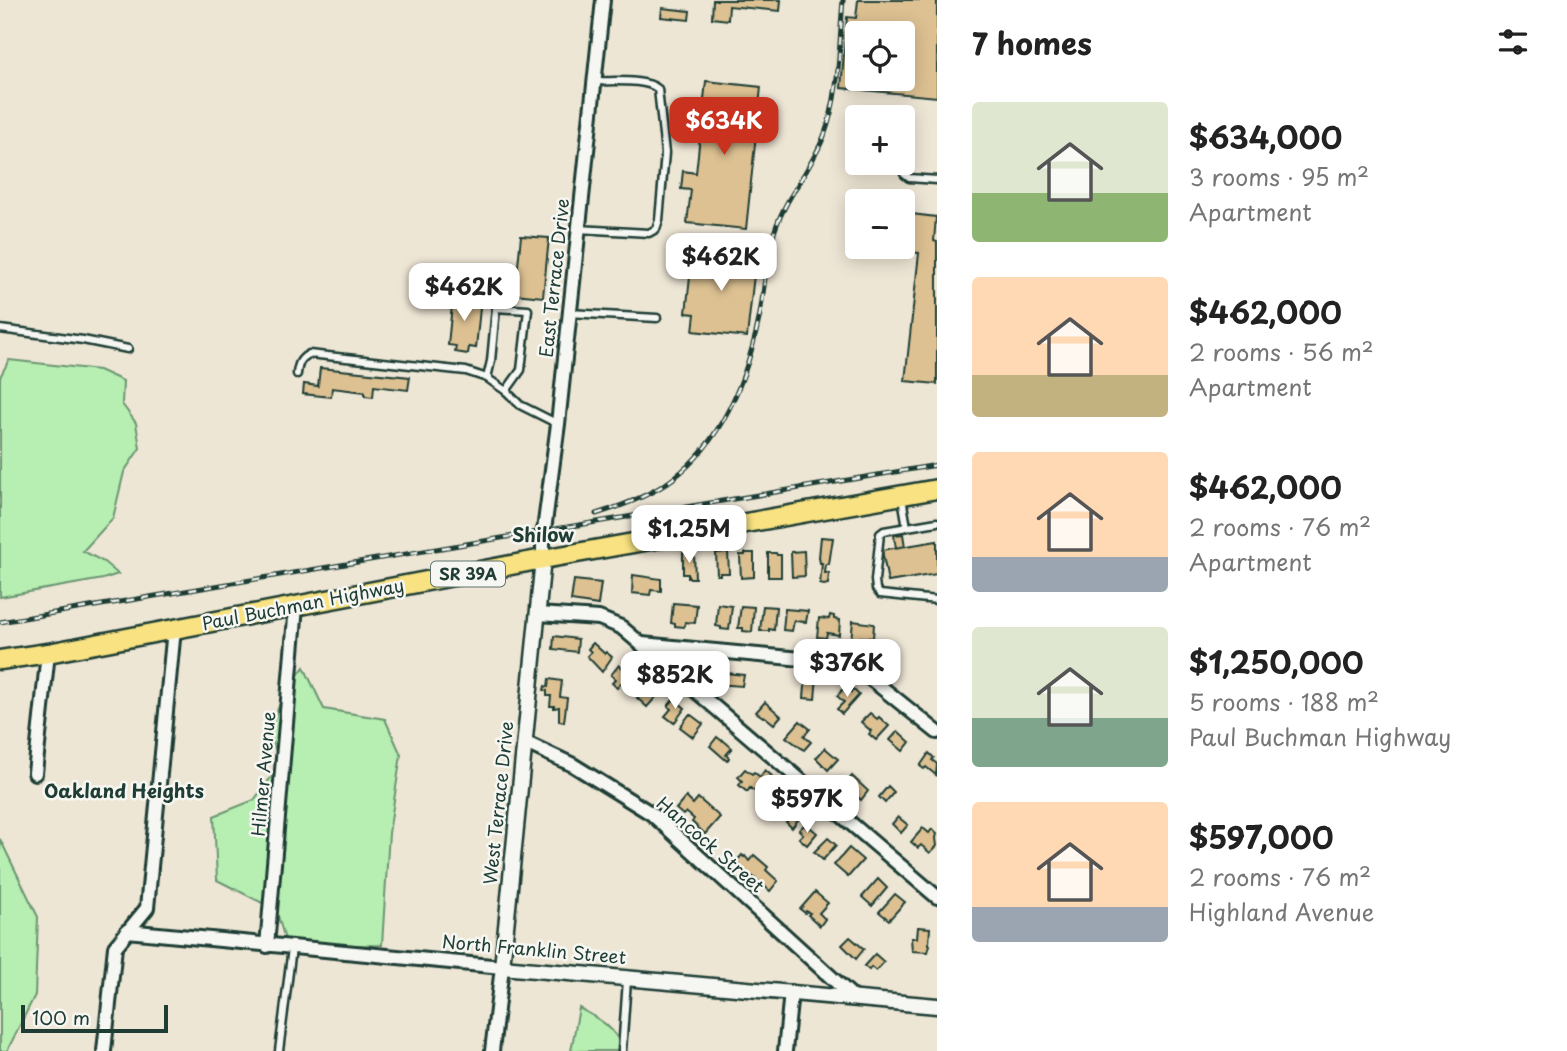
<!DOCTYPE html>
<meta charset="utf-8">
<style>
body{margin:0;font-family:"Playpen Sans",sans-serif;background:#f2f2f2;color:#222;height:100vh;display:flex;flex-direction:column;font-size:26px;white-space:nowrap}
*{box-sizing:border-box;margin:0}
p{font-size:23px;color:#767676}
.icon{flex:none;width:38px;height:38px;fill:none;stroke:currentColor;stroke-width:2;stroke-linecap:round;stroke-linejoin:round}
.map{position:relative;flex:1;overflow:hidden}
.side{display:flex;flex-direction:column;background:#fff;width:630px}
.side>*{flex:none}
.buttons{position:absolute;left:845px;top:21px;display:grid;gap:14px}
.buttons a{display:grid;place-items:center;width:70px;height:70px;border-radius:7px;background:#fff;box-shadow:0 4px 18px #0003;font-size:35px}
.scale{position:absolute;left:21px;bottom:18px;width:147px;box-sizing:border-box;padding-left:7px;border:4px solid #1f3d34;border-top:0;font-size:19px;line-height:24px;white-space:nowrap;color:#1f3d34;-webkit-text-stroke:5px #f6f6f2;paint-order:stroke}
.price{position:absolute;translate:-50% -60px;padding:0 16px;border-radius:14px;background:#fff;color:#222;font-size:23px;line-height:46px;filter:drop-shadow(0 2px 4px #0008)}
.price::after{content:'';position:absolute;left:50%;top:42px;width:21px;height:16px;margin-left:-10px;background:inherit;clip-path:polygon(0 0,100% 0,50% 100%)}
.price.current{background:#c8321e;color:#fff}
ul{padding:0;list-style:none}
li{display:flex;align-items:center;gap:21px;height:175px;padding:0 35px}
li span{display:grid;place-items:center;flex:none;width:196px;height:140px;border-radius:7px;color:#555}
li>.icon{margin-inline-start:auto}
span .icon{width:84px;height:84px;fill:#fffc;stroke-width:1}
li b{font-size:30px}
h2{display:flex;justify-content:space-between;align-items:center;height:84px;padding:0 35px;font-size:30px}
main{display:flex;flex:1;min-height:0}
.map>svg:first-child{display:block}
.green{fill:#b7eeb1;stroke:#6b9672;stroke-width:2}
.building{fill:#ddc192;stroke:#1f3d34;stroke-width:2;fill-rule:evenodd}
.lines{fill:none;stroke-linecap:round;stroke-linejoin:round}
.service-casing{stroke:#1f3d34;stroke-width:11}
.minor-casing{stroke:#1f3d34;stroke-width:18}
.tertiary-casing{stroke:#1f3d34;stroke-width:19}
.primary-casing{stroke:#1f3d34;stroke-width:23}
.service{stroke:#f6f6f2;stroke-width:6}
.minor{stroke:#f6f6f2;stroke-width:12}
.tertiary{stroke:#f6f6f2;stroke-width:14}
.primary{stroke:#f8e281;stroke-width:18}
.rail-casing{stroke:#1f3d34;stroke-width:5}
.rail{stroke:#f6f6f2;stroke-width:2.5;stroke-dasharray:8;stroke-linecap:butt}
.labels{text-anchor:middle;stroke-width:5;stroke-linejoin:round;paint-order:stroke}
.shield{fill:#f6f6f2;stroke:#60746d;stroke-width:2}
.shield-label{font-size:16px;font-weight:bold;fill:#1f3d34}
.street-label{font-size:18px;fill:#1f3d34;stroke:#f6f6f2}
.neighbourhood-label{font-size:19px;font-weight:bold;fill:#1f3d34;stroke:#f6f6f2}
</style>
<main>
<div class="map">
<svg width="937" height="1051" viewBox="0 0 937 1051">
<rect width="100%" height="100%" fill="#eee6d5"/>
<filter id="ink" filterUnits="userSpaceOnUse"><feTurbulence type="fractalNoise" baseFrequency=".0143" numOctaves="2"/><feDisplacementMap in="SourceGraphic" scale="14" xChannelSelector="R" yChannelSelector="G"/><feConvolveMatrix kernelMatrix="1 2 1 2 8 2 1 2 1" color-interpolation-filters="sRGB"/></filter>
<g filter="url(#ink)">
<g class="green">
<polygon points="9,360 99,370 123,381 122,404 136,423 140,448 124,472 113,518 83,551 104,562 118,574 103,579 0,597 0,377"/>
<polygon points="304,667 324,709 385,719 401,755 389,833 382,945 287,946 276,910 217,880 214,816 254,800 281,764 269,733 283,695"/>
<polygon points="0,839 38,917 35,995 7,1051 0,1051"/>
<path d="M 579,1008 C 598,1018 617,1028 623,1051 L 571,1051 Z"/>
</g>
<g class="building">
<polygon points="713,0 781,0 780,11 729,6 728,20 712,18"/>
<path d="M 858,0 L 937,0 L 937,97 L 841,88 L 847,17 L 856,18 ZM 858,33 L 903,33 L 903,79 L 858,79 Z"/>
<polygon points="662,8 690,11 689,20 661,17"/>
<polygon points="706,81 761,87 746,229 687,223 691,190 681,189 683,171 696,173"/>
<polygon points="903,213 936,217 934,241 937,242 937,384 905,381 919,253 895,251 895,247 903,247"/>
<polygon points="521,236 549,238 543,297 515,294"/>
<polygon points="693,250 756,257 747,337 693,331 695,314 686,313"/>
<polygon points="453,295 481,298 476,348 469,347 468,354 455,352 456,346 448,345"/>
<polygon points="320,368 410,377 408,390 374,386 373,397 365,396 365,392 332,388 331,397 303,394 304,384 318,386"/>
<polygon points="903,534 905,547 896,548 894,535"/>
<polygon points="821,537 833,538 829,564 826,564 825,573 829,573 828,584 824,585 820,584 822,563 820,563 819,557"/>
<polygon points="937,541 937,574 888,582 882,550"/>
<polygon points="804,551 805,576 792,577 791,552"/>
<polygon points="728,552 729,573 720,573 720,575 717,575 716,553"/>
<polygon points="683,553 694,553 695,578 688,578 688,574 683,574"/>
<polygon points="745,553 754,553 754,577 741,578 740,555 745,555"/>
<polygon points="768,553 776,553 777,555 781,555 781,577 768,577"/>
<polygon points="633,575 661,579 661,591 651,590 650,595 632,593"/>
<polygon points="574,580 601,583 598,605 571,601"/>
<polygon points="673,603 697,605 695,623 685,622 684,627 675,626 675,624 671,623"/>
<polygon points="718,604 732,606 729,630 721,629 721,627 716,626"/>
<polygon points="741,606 754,607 752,632 743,631 743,628 738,628"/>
<polygon points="763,606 776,607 774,630 769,629 769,631 760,631"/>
<polygon points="785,609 808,611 806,622 794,621 792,631 783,630"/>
<polygon points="830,615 834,616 834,619 840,620 839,635 827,633 826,638 817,637 819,618 829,619"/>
<polygon points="853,621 874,624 873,638 860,637 860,641 851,641"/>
<polygon points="554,636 578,639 577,652 553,649"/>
<polygon points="593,643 605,654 606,652 612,657 602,672 587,656 591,652 588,649"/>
<polygon points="619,665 637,681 629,691 621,683 617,688 612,683 616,679 611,675"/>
<polygon points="707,669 717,670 717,672 744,675 742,686 717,684 716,679 706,678"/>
<polygon points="806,675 817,676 815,699 804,698"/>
<polygon points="549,679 562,681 560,697 567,698 564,722 559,721 559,707 554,708 554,706 550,706 551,696 547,696 547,691 544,690 545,686 548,687"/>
<polygon points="647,687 656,697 647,707 637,698"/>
<polygon points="845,687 851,692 853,689 859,695 842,714 837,709 844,702 837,696"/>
<polygon points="674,699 685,708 674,723 665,716 671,709 668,706"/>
<polygon points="765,702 781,716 774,724 764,716 763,717 756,712"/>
<polygon points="870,713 877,719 879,717 889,726 876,740 869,734 871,731 861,722"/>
<polygon points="689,715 691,715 703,724 693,737 680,727"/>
<polygon points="800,721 810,729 804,736 811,742 804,750 786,737"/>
<polygon points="898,731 910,742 903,751 890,740"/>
<polygon points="717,737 722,741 723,740 732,748 726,755 729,758 727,761 710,746"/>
<polygon points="825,748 838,759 828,770 816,758"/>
<polygon points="929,753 934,758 932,760 937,764 936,775 926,767 924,769 920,766"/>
<polygon points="745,769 752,774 754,772 760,777 765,770 772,776 766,782 764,780 754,791 750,788 747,792 739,785 742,781 738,777"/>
<polygon points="852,776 868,791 861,800 845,785"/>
<polygon points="888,786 894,792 885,803 879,797"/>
<polygon points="773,789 783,798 772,811 762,802"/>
<polygon points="686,797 693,804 698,798 720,817 705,834 692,822 694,819 686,812 683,815 676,809"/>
<polygon points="795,806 803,813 792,828 786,822 789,819 785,816"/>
<polygon points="898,817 908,825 901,833 892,824"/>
<polygon points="804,825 808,829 810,827 817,833 807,845 799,838 803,834 799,830"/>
<polygon points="923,828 929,833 932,829 937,834 936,838 937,846 930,853 921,845 918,848 911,842"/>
<polygon points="828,838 836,845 823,860 814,852"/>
<polygon points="849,848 863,860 848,877 834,865"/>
<polygon points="742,855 744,857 745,856 749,861 754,855 768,867 766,870 778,881 770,891 762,884 760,886 757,883 758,881 752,876 750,879 740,871 743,868 736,862"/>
<polygon points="878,879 887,888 872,906 862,897"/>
<polygon points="815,892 828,903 819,913 825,919 820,926 808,915 810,913 806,911 805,913 800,909"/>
<polygon points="895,894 905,902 889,920 879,912"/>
<polygon points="918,927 930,928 929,944 930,945 928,952 912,951 911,938 917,938"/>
<polygon points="850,937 864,949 856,959 842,945"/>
<polygon points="875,954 884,962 876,971 871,967 869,970 864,966"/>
</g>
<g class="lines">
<defs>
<g id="service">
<polyline points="903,148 906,149 904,174 909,178 937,180"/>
<path d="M 578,229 L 649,233 L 656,229 L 659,220 L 665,153 L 658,89 C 646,78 611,82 594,81"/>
<polyline points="569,313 657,318"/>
<polyline points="0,329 83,340 128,349"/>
<path d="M 297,374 C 298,364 300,359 309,354 L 466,371 L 487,378 L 506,391 L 520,405 L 558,424"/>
<polyline points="487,378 491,361 496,308 528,310 521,370 506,391"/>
<polyline points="902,498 907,527"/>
<polyline points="937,522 884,531 880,534 875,580 876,589 880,594 937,600"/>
<polyline points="279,1051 292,948"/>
<polyline points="622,1051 627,980"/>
</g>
<g id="minor">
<polyline points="543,559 543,538 558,424 603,0"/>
<polyline points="538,614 599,618 621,627 937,897"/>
<polyline points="642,644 844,663 866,675 937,732"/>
<polyline points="524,742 573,765 652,814 855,999"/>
<polyline points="35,773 48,653"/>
<polyline points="127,931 502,967 492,1051"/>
<polyline points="267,946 296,606"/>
<polyline points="104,1051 115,947 147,908 174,629"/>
<polyline points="785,1051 791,992"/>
</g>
<polyline id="tertiary" points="543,559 502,967 937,1006"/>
<polyline id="primary" points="0,660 48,653 543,559 937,489"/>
</defs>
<use href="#service" class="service-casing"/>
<use href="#minor" class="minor-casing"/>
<use href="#tertiary" class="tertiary-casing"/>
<use href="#primary" class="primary-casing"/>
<use href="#service" class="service"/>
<use href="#minor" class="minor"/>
<use href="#tertiary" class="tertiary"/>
<use href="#primary" class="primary"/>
<defs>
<g id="rail">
<path d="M 596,514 C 619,507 643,498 664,485 C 720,448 746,382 759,319 C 765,289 765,259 775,230 C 786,196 811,170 824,136 C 840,94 839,45 843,0"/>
<polyline points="0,622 937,465"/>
</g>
</defs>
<use href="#rail" class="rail-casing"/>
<use href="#rail" class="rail"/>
</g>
</g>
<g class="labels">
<rect class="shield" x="431" y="561.5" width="74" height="25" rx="5"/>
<g class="shield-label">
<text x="468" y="580">SR 39A</text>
</g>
<g class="street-label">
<text transform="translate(555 278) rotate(-84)" y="6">East Terrace Drive</text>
<text transform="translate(303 605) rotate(-11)" y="6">Paul Buchman Highway</text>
<text transform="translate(264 774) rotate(-85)" y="6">Hilmer Avenue</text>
<text transform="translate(499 803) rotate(-84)" y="6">West Terrace Drive</text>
<text transform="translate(710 845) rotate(41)" y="6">Hancock Street</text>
<text transform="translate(534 950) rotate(5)" y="6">North Franklin Street</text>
</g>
<g class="neighbourhood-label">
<text x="543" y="542">Shilow</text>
<text x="124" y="798">Oakland Heights</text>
</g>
</g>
</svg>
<div class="buttons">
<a><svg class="icon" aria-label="locate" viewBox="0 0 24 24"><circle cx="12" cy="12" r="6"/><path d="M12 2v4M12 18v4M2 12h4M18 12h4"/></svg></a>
<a>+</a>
<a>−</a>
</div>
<div class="scale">100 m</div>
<b class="price current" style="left:724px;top:157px">$634K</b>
<b class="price" style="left:721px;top:293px">$462K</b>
<b class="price" style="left:464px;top:323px">$462K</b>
<b class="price" style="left:689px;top:565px">$1.25M</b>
<b class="price" style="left:847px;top:699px">$376K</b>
<b class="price" style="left:675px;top:711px">$852K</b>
<b class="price" style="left:807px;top:835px">$597K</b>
</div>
<section class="side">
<h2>7 homes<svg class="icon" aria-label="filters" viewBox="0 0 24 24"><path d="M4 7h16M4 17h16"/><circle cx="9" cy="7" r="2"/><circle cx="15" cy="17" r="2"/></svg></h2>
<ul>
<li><span style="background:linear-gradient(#dfe7d0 65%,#8fb573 0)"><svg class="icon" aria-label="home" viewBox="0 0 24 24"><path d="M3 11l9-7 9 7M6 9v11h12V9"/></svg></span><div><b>$634,000</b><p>3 rooms · 95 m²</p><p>Apartment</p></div></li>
<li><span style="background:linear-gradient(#ffd9b3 70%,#c2b280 0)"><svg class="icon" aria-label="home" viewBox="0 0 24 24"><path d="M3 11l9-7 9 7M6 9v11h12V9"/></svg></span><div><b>$462,000</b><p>2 rooms · 56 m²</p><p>Apartment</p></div></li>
<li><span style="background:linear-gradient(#ffd9b3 75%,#9aa5b1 0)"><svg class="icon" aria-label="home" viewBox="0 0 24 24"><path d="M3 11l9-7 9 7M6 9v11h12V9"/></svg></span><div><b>$462,000</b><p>2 rooms · 76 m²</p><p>Apartment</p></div></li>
<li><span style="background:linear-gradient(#dfe7d0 65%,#7fa58c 0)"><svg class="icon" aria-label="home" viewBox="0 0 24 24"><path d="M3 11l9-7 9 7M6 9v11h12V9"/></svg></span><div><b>$1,250,000</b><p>5 rooms · 188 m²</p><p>Paul Buchman Highway</p></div></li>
<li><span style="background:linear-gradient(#ffd9b3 75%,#9aa5b1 0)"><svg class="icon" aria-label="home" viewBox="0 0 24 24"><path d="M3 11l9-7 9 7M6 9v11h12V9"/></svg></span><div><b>$597,000</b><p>2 rooms · 76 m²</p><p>Highland Avenue</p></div></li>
</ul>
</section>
</main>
